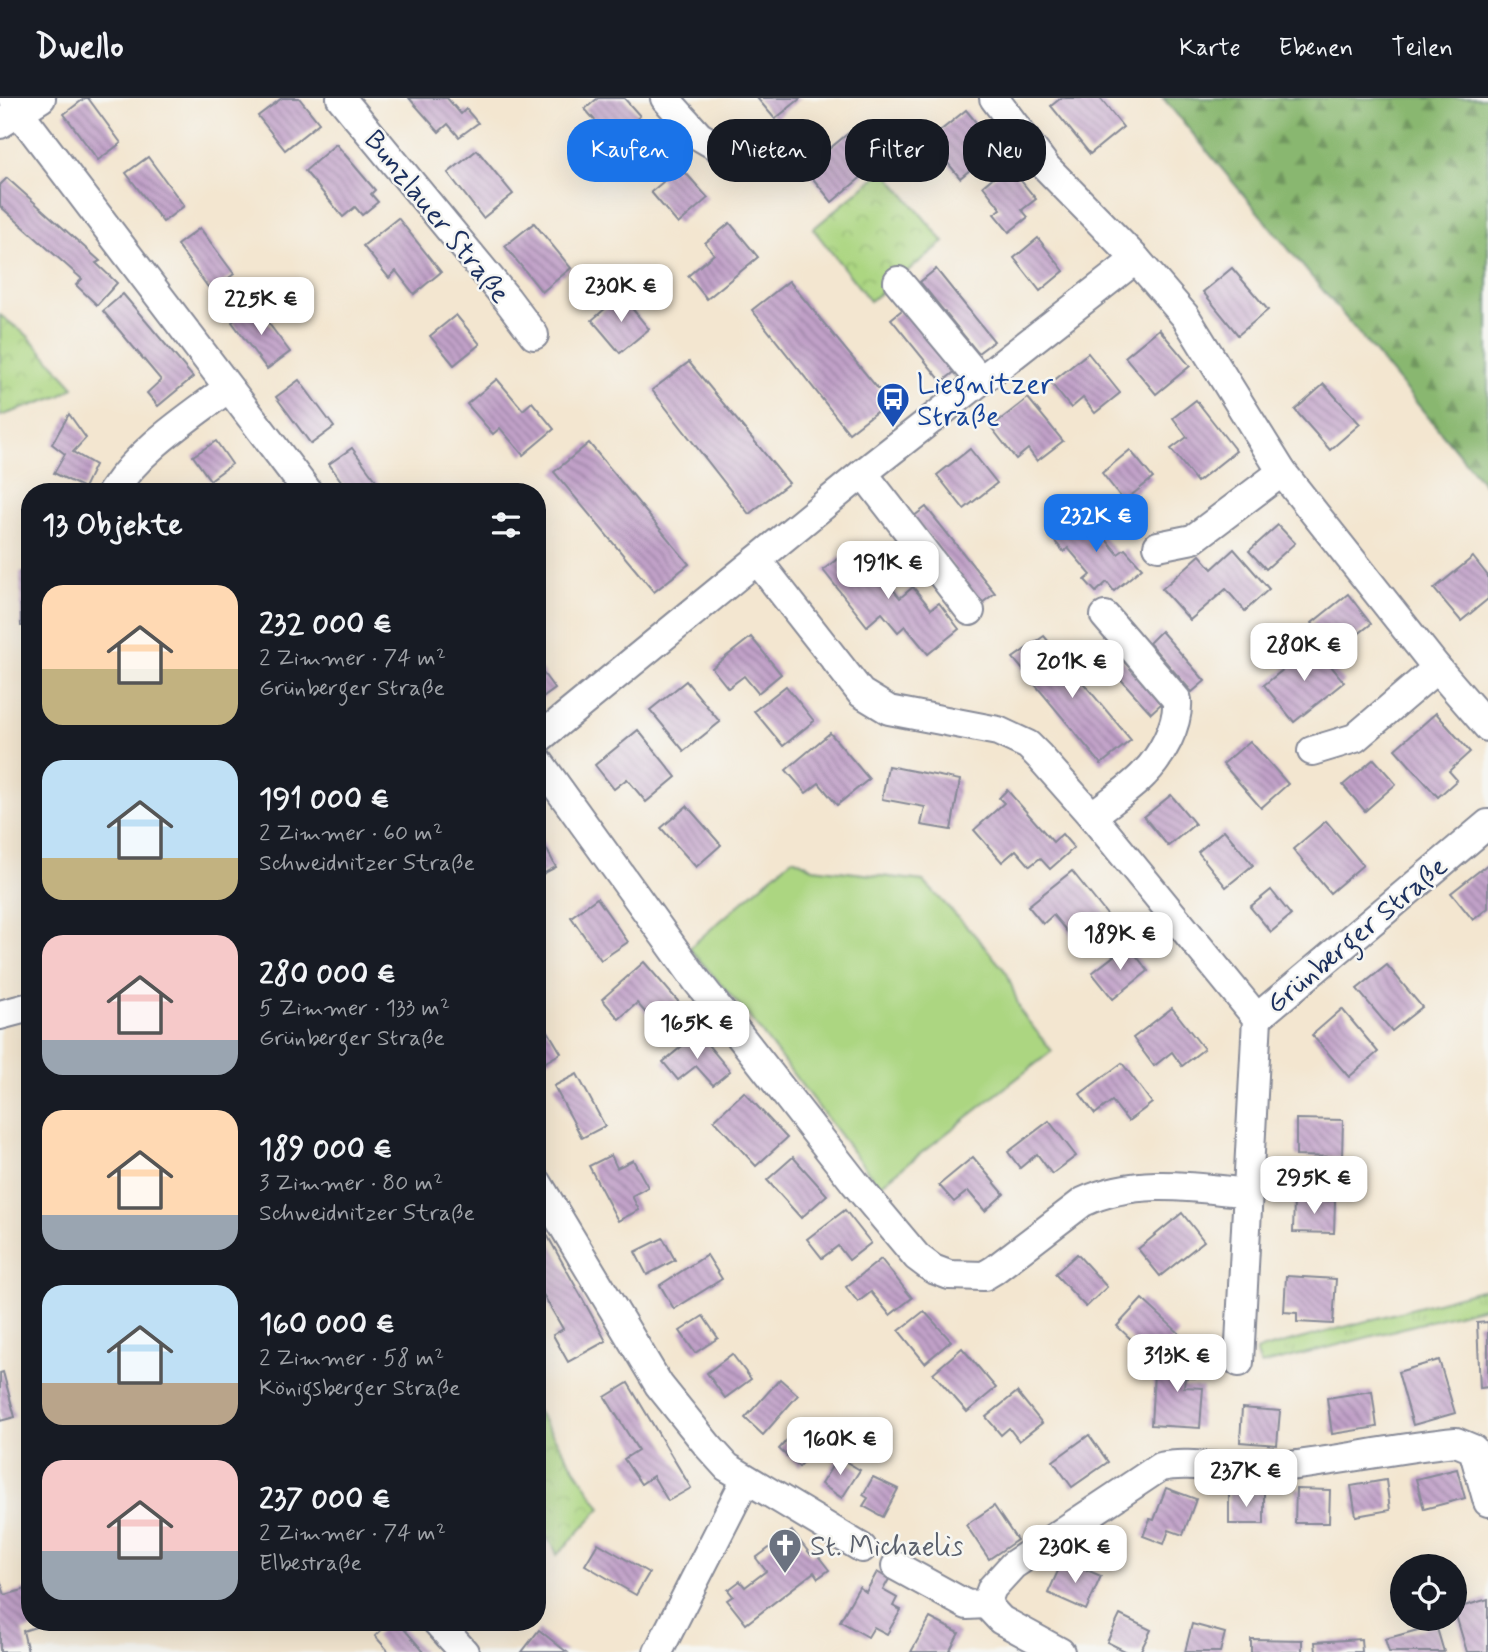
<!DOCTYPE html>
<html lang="de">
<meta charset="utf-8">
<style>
body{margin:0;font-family:Mynerve,sans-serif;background:#20242c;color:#f1f3f6;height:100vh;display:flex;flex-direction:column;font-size:26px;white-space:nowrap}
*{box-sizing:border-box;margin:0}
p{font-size:23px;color:#9ea1a6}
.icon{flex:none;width:38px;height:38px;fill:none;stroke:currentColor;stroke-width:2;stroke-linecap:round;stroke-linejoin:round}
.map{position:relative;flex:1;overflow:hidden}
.panel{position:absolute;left:21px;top:385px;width:525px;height:1148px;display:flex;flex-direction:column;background:#171b24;border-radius:28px;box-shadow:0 7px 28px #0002}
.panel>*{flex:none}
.guide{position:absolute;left:567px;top:21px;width:665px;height:63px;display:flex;gap:14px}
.controls{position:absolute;left:1390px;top:1456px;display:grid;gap:14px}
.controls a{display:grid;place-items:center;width:77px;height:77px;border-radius:50%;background:#171b24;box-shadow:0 7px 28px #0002;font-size:35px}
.price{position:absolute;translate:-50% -60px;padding:0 16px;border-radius:14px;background:#fff;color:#222;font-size:23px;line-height:46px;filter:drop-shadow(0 2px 4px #0008)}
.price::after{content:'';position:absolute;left:50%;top:42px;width:21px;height:16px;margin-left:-10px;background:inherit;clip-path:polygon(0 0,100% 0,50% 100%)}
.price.selected{background:#1a73e8;color:#fff}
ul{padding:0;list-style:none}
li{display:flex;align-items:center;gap:21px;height:175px;padding:0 21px}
li span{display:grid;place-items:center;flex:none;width:196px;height:140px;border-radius:21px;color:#555}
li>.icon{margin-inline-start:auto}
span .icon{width:84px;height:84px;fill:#fffc;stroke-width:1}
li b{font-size:30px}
h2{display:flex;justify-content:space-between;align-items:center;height:84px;padding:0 21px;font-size:30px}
.pill{padding:0 24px;border-radius:28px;background:#171b24;box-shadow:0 7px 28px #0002;font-size:24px;line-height:63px}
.pill.selected{background:#1a73e8;color:#fff}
header{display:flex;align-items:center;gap:42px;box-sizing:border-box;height:98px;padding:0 35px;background:#171b24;border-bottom:2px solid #363941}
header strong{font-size:33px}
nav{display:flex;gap:38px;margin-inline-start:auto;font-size:24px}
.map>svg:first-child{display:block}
.grass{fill:url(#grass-tufts);stroke:#648270;stroke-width:2}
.forest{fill:url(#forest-firs);stroke:#527366;stroke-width:2}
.park{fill:url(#park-crowns);stroke:#648270;stroke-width:2}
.garden{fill:#acd681;stroke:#648270;stroke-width:2}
.building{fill:url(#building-back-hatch)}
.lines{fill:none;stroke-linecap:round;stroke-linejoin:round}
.minor-casing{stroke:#878a97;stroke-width:32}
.minor{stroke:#fff;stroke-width:28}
.labels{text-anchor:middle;stroke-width:5;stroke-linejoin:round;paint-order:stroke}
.street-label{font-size:28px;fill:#1b2f5e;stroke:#f6f6f2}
.transit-label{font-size:28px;fill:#164399;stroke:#f6f6f2;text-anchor:start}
.worship-label{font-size:28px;fill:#5b616d;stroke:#f6f6f2;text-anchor:start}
</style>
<header>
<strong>Dwello</strong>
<nav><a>Karte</a><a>Ebenen</a><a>Teilen</a></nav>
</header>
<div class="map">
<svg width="1488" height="1554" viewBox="0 0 1488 1554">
<defs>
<pattern id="grass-tufts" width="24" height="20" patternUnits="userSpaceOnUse" patternTransform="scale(1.75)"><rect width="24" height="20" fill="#acd681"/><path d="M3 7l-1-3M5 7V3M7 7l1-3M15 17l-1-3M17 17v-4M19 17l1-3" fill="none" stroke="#93b872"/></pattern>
<pattern id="forest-firs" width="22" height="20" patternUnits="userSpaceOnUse" patternTransform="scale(1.75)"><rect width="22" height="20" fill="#89b76f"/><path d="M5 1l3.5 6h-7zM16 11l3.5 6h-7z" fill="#6f955e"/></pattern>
<pattern id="park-crowns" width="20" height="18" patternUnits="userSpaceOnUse" patternTransform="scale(1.75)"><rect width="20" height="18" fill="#acd681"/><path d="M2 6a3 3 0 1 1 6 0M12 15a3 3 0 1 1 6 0" fill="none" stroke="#93b872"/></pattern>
<pattern id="building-back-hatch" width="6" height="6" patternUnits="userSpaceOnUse" patternTransform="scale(1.75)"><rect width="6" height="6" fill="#c1a1c8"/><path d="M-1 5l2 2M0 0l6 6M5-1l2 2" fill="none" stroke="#9c84a6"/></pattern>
</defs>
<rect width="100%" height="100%" fill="#f6f6f2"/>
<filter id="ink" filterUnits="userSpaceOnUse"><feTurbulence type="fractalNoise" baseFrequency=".0143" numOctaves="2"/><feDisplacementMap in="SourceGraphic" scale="14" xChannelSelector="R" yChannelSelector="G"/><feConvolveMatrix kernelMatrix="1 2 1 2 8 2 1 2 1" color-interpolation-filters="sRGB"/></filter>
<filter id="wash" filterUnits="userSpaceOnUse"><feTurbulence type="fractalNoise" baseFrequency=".00686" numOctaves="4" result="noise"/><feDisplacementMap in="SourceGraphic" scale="28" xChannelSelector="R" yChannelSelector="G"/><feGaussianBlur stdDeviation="1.57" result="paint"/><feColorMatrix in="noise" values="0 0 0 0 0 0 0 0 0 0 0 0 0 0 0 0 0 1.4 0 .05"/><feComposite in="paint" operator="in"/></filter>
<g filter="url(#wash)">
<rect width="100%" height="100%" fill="#f3e6d0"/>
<polygon class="grass" points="1488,1190 1488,1208 1261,1267 1256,1253"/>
<polygon class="forest" points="1163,0 1488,0 1488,391"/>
<g class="park">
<polygon points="884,72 944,144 870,203 813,131"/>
<polygon points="0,217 28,238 74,289 60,298 0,318"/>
<polygon points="537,1313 601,1410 557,1457 553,1447 537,1429"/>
</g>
<polygon class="garden" points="793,760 813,770 923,783 973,835 1007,875 1021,914 1052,953 879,1088 747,916 689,850"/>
<g id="blocks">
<g class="building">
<polygon points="85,0 88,0 121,45 98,62 64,16"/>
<polygon points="282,0 299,0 319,25 285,52 258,18"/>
<polygon points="409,0 447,0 461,16 466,11 478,25 459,39 448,26 439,34"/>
<polygon points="598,0 624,0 640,18 612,42 585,11"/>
<polygon points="757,0 801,0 775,21"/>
<polygon points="1061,0 1100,0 1123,29 1090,56 1051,8"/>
<polygon points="966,12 997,50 960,80 929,42"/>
<polygon points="851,33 878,65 832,104 805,71"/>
<polygon points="336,46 375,92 371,96 378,104 362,117 355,109 343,119 305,73"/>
<polygon points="660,46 708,100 678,126 651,94 663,84 643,62"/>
<polygon points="477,52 513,96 483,120 448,75"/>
<polygon points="148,59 184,108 163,124 126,75"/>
<polygon points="1008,67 1036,101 1022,112 1028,119 1009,134 994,116 1001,111 983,88"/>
<polygon points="7,80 100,163 96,165 117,185 97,207 76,187 82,181 0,108 0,87"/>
<polygon points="398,120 441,174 414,196 396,173 389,180 363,148"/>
<polygon points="534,125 571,170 542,194 505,148"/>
<polygon points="730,125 758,159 707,201 688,178 714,156 705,145"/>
<polygon points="200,130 234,176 211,193 177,147"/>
<polygon points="1038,140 1064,173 1040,193 1014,160"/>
<polygon points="1232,170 1268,212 1238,237 1203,194"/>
<polygon points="936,171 994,243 978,255 920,184"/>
<polygon points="789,183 889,304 849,335 752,212"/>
<polygon points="123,196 193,279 158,308 147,295 161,282 103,213"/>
<polygon points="621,197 649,231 620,255 592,222"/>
<polygon points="255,207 290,254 267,271 232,224"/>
<polygon points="907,208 958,271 942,284 891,221"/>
<polygon points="456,217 480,246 454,267 430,238"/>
<polygon points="1159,231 1190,268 1156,296 1125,259"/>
<polygon points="1088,255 1120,295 1095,315 1083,300 1071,310 1051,285"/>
<polygon points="689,264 789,385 749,416 652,292"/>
<polygon points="497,281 523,312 532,304 554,331 523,357 500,330 493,336 467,306"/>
<polygon points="299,282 334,329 311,346 276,299"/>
<polygon points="1324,286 1360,326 1330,352 1295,312"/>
<polygon points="1028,300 1063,343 1037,363 1028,351 1016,361 991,329"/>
<polygon points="1196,302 1236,353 1197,384 1171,351 1187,339 1173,320"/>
<polygon points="69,316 86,340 73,354 95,367 84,390 54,375 65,356 52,346"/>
<polygon points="216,343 232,366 210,382 193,358"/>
<polygon points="589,345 689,466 654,494 554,374"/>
<polygon points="352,350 369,373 385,394 349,394 329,366"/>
<polygon points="970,351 997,385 964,411 937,377"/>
<polygon points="1130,352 1153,380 1124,403 1102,375"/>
<polygon points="926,409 995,495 982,505 913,419"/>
<polygon points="1082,413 1118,456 1125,451 1142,470 1114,493 1107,484 1096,494 1085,482 1091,477 1068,450 1064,454 1051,439"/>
<polygon points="1278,427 1295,445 1266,471 1249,453"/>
<polygon points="857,446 900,500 913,489 931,511 939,505 959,531 928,556 905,528 898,534 882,515 867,528 823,472"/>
<polygon points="1234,451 1269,491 1245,513 1226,491 1190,522 1162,491 1200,457 1212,471"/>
<polygon points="1473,459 1488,478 1488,501 1461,523 1434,491"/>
<polygon points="20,474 30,474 30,528 21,528"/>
<polygon points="1348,496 1371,526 1335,554 1312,525"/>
<polygon points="1161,533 1205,583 1192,594 1149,545"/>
<polygon points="1044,538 1131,642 1101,666 1013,560"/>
<polygon points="751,539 781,576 758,595 744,578 728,590 712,570"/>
<polygon points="1314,547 1344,584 1294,624 1264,587"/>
<polygon points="1119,558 1162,605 1151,615 1109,568"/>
<polygon points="537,567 555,591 537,604"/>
<polygon points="686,583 720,624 684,653 650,612"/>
<polygon points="786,588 814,623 783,648 754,613"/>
<polygon points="1436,615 1470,654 1449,673 1457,682 1438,699 1395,651"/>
<polygon points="638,632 676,679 646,704 627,681 614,691 595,667"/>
<polygon points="830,635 869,681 837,707 819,685 806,695 786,672"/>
<polygon points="1250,643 1288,686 1261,710 1223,666"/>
<polygon points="1374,661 1396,686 1365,713 1343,687"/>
<polygon points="888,668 960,682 951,732 921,727 925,709 882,701"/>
<polygon points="1007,692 1053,744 1062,736 1074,750 1050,771 1040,760 1030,768 1016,752 1002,764 974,732 1004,705 999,700"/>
<polygon points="1171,697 1195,726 1168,748 1144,719"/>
<polygon points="687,708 721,747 696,769 661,730"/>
<polygon points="1326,723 1363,767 1330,795 1293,751"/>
<polygon points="1224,732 1253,767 1226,789 1198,754"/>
<polygon points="537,733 556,769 541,777 537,771"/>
<polygon points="1488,766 1488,810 1473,822 1451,795"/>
<polygon points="1072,773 1108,818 1076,844 1053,817 1043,826 1028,808"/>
<polygon points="1271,792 1291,817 1271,834 1250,809"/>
<polygon points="597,800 628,844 601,862 571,819"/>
<polygon points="1128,847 1148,873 1113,901 1092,875"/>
<polygon points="644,864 690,917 666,938 637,905 619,921 602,901"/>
<polygon points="1387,867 1422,909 1392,933 1357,891"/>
<polygon points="1172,910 1204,951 1182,968 1172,954 1154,968 1133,940"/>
<polygon points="1342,911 1378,954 1349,979 1312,937"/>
<polygon points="537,915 561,955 539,968 537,965"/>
<polygon points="698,935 730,973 713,987 696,968 678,982 663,964"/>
<polygon points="1122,965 1152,1005 1128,1023 1112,1003 1095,1016 1080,996"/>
<polygon points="577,976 605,1028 582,1040 554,988"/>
<polygon points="744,994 787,1040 756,1068 714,1022"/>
<polygon points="1296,1021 1343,1022 1342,1059 1296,1058"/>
<polygon points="1049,1023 1076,1058 1052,1076 1037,1056 1020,1070 1008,1054"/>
<polygon points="611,1057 617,1070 633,1062 648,1089 632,1098 639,1112 618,1123 589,1068"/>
<polygon points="793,1059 827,1097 801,1120 767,1082"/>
<polygon points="973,1059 1004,1096 985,1113 968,1093 954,1104 939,1087"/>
<polygon points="1294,1102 1335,1103 1334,1135 1293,1134"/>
<polygon points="845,1112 871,1145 849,1162 838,1148 822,1160 807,1141"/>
<polygon points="1182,1115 1204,1143 1160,1178 1138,1151"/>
<polygon points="546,1135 606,1243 568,1264 553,1237 563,1231 537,1186 537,1140"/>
<polygon points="663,1140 675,1162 647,1177 635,1154"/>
<polygon points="1077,1156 1107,1189 1086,1209 1055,1176"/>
<polygon points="707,1157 722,1181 674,1211 660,1187"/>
<polygon points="881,1161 912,1200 890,1217 871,1194 858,1204 846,1189"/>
<polygon points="1286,1178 1336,1181 1333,1226 1297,1224 1297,1215 1284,1214"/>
<polygon points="1142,1201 1179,1235 1154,1263 1117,1228"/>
<polygon points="924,1213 951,1243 925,1265 899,1233"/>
<polygon points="703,1218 718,1240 695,1255 680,1233"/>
<polygon points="1488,1224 1488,1289 1480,1290 1477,1225"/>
<polygon points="962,1250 996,1290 967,1314 933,1275"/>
<polygon points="1198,1254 1196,1280 1185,1280 1184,1289 1203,1290 1200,1330 1151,1327 1154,1275 1166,1275 1167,1256"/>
<polygon points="732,1256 751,1281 725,1300 707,1275"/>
<polygon points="1439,1262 1455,1315 1413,1327 1398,1274"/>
<polygon points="3,1274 15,1319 0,1323 0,1275"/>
<polygon points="780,1281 798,1297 763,1337 745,1320"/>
<polygon points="628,1285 691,1390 668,1403 653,1378 641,1386 624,1361 638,1352 605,1299"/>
<polygon points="1372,1293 1377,1329 1332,1336 1327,1300"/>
<polygon points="1017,1294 1042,1325 1019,1343 1009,1330 1001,1337 986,1319"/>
<polygon points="1242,1310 1280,1313 1277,1347 1240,1344"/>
<polygon points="798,1329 819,1347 799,1369 779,1351"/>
<polygon points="1089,1337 1108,1364 1072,1389 1053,1363"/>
<polygon points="838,1359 860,1372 842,1400 821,1386"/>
<polygon points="1457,1371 1465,1400 1424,1411 1416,1381"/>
<polygon points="873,1379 898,1391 883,1419 863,1408 868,1400 863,1397"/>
<polygon points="1386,1382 1390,1412 1356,1418 1351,1388"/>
<polygon points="1166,1390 1196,1401 1183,1437 1169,1432 1164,1446 1143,1438 1150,1421 1154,1422"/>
<polygon points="1296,1391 1330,1392 1329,1425 1295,1425"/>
<rect x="1229" y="1395" width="35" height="31"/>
<polygon points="994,1408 1017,1442 989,1461 966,1427"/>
<polygon points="792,1433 811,1457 815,1454 829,1472 818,1480 814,1474 746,1526 727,1502 733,1498 728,1492 740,1483 745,1489 766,1473 756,1460"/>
<polygon points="598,1445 649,1475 636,1497 585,1467"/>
<polygon points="1063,1462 1101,1478 1086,1512 1048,1495"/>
<polygon points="877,1474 889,1481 883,1492 897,1500 893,1508 901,1512 887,1536 874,1529 868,1539 840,1523 859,1489 866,1494"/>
<polygon points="0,1482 5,1497 30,1490 30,1524 52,1524 23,1533 28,1554 0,1554"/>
<polygon points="1488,1501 1488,1554 1467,1554 1454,1511"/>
<polygon points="1120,1517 1151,1532 1140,1554 1127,1554 1107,1544"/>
<polygon points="930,1520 959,1535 949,1554 911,1554"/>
<polygon points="390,1524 398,1524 424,1554 389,1554 375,1538"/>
<polygon points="1192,1526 1225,1535 1220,1554 1185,1554"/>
<polygon points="1436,1527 1444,1554 1389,1554 1385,1541"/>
<polygon points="539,1532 563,1551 567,1554 522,1554"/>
<polygon points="1251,1541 1302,1542 1302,1554 1251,1554"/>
<polygon points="1361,1541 1362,1554 1316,1554 1315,1544"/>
</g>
</g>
</g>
<g filter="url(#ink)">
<use href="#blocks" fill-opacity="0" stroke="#878a97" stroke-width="2"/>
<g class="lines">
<defs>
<g id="minor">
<polyline points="13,0 19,14 308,394"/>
<polyline points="341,0 507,201 534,237"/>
<polyline points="665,0 699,38 740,62"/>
<polyline points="994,0 1046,69 1136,161 1185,218 1282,374 1437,570 1488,629"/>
<polyline points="0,26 41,0"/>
<polyline points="898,183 981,283"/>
<polyline points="863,375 970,513"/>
<path d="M 112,394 C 141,350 187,321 228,290"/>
<polyline points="1158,448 1193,441 1282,374"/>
<polyline points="757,462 861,595 889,612 998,633 1028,647 1039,658 1092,718 1257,920 1239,1264"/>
<polyline points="537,642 863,375 1136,161"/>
<polyline points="1312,653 1355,640 1437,570"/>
<path d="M 537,661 L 697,883 L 855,1085 L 917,1159 L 933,1171 L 949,1177 L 984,1178 L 994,1172 L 1083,1104 C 1136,1079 1193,1089 1249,1095"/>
<path d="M 1092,718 C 1109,704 1129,692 1144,676 C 1161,659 1179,627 1177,602 L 1105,518"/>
<polyline points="0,917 30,909"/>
<polyline points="1257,920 1488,726"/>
<polyline points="537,1084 659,1287 708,1348 727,1369 862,1450"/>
<polyline points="896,1468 967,1507 986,1506"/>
<polyline points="437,1524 464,1554"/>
<polyline points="658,1554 746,1381"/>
<path d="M 1060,1554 L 1001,1522 L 986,1506 L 992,1490 L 1013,1467 L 1160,1369 C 1191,1362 1227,1373 1260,1371 C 1326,1366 1391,1350 1456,1344 L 1473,1351 L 1488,1404"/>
</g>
</defs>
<use href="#minor" class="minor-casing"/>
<use href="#minor" class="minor"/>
</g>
</g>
<defs>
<symbol id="bus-pin" viewBox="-11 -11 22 30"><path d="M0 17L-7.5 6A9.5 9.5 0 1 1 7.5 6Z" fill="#1a4fb4" stroke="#f6f6f2"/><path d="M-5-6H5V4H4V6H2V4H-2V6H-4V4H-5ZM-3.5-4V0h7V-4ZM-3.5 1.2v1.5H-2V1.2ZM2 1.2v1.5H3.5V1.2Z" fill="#fff"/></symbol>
<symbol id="church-pin" viewBox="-11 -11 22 30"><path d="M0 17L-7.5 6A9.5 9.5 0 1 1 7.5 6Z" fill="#6b7280" stroke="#f6f6f2"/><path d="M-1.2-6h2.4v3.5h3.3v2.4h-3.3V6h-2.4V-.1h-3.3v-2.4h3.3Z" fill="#fff"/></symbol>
</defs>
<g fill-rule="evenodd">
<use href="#bus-pin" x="874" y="282" width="38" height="52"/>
<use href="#church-pin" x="766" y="1428" width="38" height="52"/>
</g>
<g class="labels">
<g class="street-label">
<text transform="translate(438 118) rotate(51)" y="10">Bunzlauer Straße</text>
<text transform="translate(1356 836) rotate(-40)" y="10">Grünberger Straße</text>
</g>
<g class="transit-label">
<text x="917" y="295">Liegnitzer<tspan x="917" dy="32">Straße</tspan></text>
</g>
<g class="worship-label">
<text x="810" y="1457">St. Michaelis</text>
</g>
</g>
</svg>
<div class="controls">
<a><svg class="icon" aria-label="locate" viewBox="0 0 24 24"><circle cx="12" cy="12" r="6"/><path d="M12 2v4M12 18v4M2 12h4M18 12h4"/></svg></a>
</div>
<b class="price" style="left:621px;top:226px">230K €</b>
<b class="price" style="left:261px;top:239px">225K €</b>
<b class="price selected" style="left:1096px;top:456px">232K €</b>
<b class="price" style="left:888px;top:503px">191K €</b>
<b class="price" style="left:1304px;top:585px">280K €</b>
<b class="price" style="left:1072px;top:602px">201K €</b>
<b class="price" style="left:1120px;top:874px">189K €</b>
<b class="price" style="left:697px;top:963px">165K €</b>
<b class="price" style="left:1314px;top:1118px">295K €</b>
<b class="price" style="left:1177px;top:1296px">313K €</b>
<b class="price" style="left:840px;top:1379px">160K €</b>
<b class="price" style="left:1246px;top:1411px">237K €</b>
<b class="price" style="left:1075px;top:1487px">230K €</b>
<div class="guide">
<a class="pill selected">Kaufen</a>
<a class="pill">Mieten</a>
<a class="pill">Filter</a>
<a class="pill">Neu</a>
</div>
<section class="panel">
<h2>13 Objekte<svg class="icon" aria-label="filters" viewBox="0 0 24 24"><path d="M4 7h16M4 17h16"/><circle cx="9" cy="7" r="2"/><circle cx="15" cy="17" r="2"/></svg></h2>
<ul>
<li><span style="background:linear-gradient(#ffd9b3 60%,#c2b280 0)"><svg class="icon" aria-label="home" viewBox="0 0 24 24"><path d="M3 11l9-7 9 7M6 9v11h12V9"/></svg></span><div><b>232 000 €</b><p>2 Zimmer · 74 m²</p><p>Grünberger Straße</p></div></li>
<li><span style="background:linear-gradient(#bfe0f5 70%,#c2b280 0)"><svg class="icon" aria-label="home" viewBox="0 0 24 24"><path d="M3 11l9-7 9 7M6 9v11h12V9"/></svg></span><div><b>191 000 €</b><p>2 Zimmer · 60 m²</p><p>Schweidnitzer Straße</p></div></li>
<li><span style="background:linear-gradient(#f6c9c9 75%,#9aa5b1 0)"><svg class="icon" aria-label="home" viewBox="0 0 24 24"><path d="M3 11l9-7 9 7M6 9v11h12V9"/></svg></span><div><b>280 000 €</b><p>5 Zimmer · 133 m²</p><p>Grünberger Straße</p></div></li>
<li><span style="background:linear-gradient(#ffd9b3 75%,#9aa5b1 0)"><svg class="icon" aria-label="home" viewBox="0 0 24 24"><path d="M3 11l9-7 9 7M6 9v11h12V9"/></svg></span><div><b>189 000 €</b><p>3 Zimmer · 80 m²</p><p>Schweidnitzer Straße</p></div></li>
<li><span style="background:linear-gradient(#bfe0f5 70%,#b9a48a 0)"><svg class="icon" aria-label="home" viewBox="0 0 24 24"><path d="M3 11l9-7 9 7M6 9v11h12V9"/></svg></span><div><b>160 000 €</b><p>2 Zimmer · 58 m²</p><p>Königsberger Straße</p></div></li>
<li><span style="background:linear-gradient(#f6c9c9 65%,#9aa5b1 0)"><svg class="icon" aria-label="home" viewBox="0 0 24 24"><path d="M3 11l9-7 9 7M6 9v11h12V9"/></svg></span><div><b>237 000 €</b><p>2 Zimmer · 74 m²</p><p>Elbestraße</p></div></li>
</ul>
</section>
</div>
